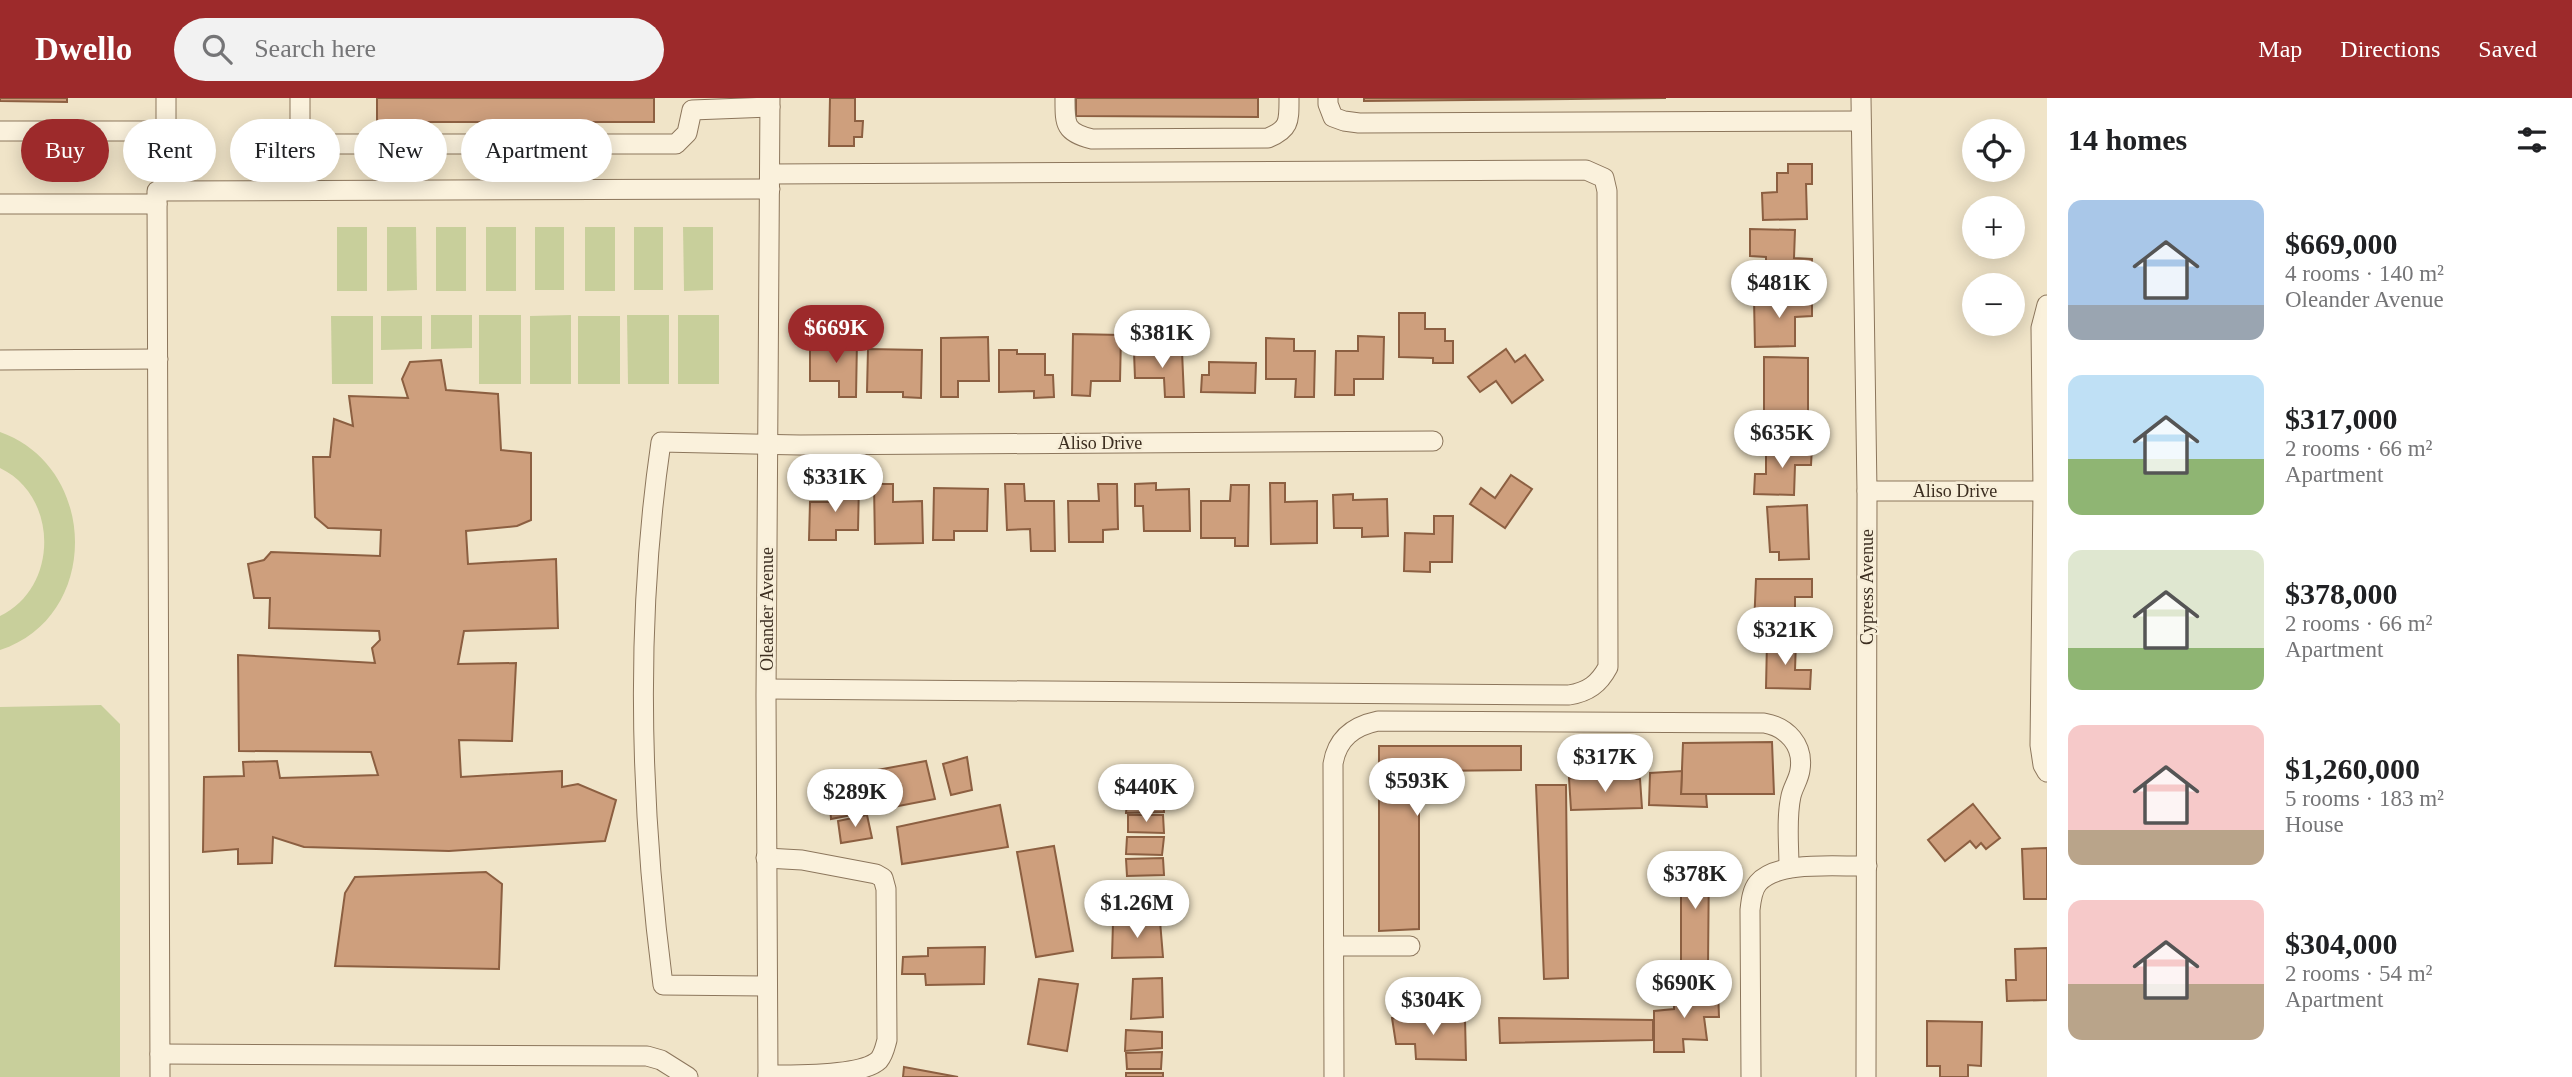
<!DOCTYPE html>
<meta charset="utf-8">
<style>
body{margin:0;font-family:"Times New Roman",serif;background:#f2f2f2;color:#202124;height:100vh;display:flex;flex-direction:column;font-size:26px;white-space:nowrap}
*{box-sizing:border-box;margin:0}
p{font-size:23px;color:#757577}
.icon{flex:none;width:38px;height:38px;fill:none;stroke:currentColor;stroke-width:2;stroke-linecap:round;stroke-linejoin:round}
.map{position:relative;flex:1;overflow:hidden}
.details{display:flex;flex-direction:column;background:#fff;width:525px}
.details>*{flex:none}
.top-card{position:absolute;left:21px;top:21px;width:665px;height:63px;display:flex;gap:14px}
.tools{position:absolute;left:1962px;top:21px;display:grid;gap:14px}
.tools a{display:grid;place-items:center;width:63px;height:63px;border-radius:50%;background:#fff;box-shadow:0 4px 18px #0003;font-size:35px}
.price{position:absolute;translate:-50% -60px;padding:0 16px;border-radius:24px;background:#fff;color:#222;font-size:23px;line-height:46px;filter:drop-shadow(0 2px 4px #0008)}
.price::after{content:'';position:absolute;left:50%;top:42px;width:21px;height:16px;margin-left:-10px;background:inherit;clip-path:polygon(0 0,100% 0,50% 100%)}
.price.selected{background:#9d2a2b;color:#fff}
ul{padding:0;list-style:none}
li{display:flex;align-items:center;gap:21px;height:175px;padding:0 21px}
li span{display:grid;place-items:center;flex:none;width:196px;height:140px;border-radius:14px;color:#555}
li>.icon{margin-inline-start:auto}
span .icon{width:84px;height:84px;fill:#fffc;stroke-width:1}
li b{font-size:30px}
h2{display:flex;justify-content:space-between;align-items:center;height:84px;padding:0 21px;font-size:30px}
.pill{padding:0 24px;border-radius:32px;background:#fff;box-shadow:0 4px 18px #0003;font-size:24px;line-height:63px}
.pill.selected{background:#9d2a2b;color:#fff}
header{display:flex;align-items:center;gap:42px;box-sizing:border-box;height:98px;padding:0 35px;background:#9d2a2b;color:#fff}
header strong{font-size:33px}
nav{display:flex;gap:38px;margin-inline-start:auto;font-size:24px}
.search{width:490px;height:63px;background:#f2f2f2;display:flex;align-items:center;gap:18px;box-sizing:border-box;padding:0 24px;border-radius:38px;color:#757577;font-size:26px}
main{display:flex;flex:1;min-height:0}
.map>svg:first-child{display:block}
.green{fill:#c8cf9b}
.building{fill:#ce9f7d;stroke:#8c5f41;stroke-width:2}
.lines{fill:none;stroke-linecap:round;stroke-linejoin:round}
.minor-casing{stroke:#8c765c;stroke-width:21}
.minor{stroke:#faf1dc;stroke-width:19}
.labels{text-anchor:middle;stroke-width:5;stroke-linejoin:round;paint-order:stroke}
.street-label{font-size:18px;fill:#3c2e20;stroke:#f7eed8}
</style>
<header>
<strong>Dwello</strong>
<div class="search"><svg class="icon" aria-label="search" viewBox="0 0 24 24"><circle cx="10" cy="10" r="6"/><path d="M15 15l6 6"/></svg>Search here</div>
<nav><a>Map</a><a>Directions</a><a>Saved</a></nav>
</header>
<main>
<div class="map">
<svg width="2047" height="979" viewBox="0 0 2047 979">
<rect width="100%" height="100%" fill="#f0e4c8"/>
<g class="green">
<rect x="337" y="129" width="30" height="64"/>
<polygon points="387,129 416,129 417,192 387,193"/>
<rect x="436" y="129" width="30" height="64"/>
<rect x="486" y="129" width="30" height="64"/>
<rect x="535" y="129" width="29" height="63"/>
<rect x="585" y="129" width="30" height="64"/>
<rect x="634" y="129" width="29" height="63"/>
<polygon points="683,129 713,129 713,192 684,193"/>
<polygon points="431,217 472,217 472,250 431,251"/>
<rect x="479" y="217" width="42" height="69"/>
<polygon points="571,217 571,286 530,286 530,218"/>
<polygon points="627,217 669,217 669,286 628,286"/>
<rect x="678" y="217" width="41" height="69"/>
<polygon points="331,218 373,218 373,286 332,286"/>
<polygon points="381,218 422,218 422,251 381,252"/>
<rect x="578" y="218" width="42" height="68"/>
<path d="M 0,334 C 99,369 101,519 0,552 L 0,518 C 59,490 59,398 0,370 Z"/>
<polygon points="101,607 120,626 120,979 0,979 0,609"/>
</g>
<g class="building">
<polygon points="0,0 67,0 67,4 0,3"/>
<rect x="377" y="0" width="277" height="24"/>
<polygon points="830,0 855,0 855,23 863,23 862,39 854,39 854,48 829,48"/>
<polygon points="1076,0 1258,0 1258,19 1076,18"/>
<polygon points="1364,0 1666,0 1364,3"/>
<polygon points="1788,66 1812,66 1812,86 1806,86 1807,121 1763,122 1762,95 1777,94 1777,75 1788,75"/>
<polygon points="1750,131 1795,132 1794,160 1812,161 1812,182 1766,181 1766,159 1750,158"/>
<polygon points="1812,200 1812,218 1795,219 1795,248 1755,249 1754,201"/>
<polygon points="1399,215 1425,215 1425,231 1445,231 1445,243 1453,243 1453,265 1433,265 1433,260 1399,259"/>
<polygon points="1073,236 1121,237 1120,283 1091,283 1090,298 1072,297"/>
<polygon points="1358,238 1384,239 1383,281 1354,281 1354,297 1335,297 1336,253 1358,253"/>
<polygon points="988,239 989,283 958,283 958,299 941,299 941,240"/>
<polygon points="1266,240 1294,241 1294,253 1315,253 1314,299 1295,299 1296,281 1266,281"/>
<polygon points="826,241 857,242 856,299 839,299 839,283 810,283 810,246 826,247"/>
<polygon points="868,251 922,252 921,300 903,299 903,294 867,294"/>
<polygon points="1506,251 1515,264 1525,257 1543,282 1512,305 1496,283 1480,294 1468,279"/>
<polygon points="999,252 1017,252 1017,256 1045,256 1045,277 1053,277 1054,299 1034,300 1034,293 999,294"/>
<polygon points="1182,253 1184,299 1165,299 1164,280 1135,280 1134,254"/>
<polygon points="1764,259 1808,260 1808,317 1764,316"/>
<polygon points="441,262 446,292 498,296 501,352 531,355 531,422 517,428 466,433 468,466 556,461 558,530 464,533 458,566 516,565 512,643 459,642 461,679 562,673 562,689 578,686 616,702 605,743 449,753 304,749 273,739 272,765 238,766 238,751 203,754 204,679 244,678 243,664 277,663 280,680 378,677 371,654 239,653 238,557 375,565 372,550 380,542 379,533 269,530 270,500 254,500 248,466 264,462 271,454 380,458 381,432 328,430 315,419 313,359 330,359 334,321 353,328 349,298 408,300 402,281 410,264"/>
<polygon points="1209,264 1256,265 1255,295 1201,294 1202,277 1209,277"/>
<polygon points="1766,348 1812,349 1811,367 1795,367 1794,397 1754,396 1755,376 1766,376"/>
<polygon points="1511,377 1532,391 1505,430 1470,406 1481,390 1495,400"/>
<polygon points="1156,385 1156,392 1189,391 1190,433 1144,433 1143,408 1135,408 1135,386"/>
<polygon points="1270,385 1285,385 1285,404 1317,403 1317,445 1271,446"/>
<polygon points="839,386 859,386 858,432 836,432 836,442 809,442 810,404 839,404"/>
<polygon points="874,386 893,386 893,404 922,403 923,445 875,446"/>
<polygon points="1005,386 1024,386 1025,403 1054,403 1055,453 1031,453 1030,431 1007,432"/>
<polygon points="1098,386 1117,386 1118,431 1103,432 1103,444 1069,444 1068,403 1099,403"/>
<polygon points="1231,387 1249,387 1248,448 1235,448 1235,440 1201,440 1201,403 1230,403"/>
<polygon points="934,390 988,391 987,433 954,433 954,442 933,442"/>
<polygon points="1353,396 1353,402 1387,401 1388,438 1362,439 1362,430 1334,430 1333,397"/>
<polygon points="1807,407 1809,461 1779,462 1779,454 1770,454 1767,409"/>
<polygon points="1434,418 1453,418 1452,464 1430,464 1430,474 1404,473 1405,435 1434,436"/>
<polygon points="1756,481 1812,481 1812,499 1795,499 1795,528 1754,528"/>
<polygon points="1767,543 1796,543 1795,572 1811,572 1810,591 1766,590"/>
<polygon points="1772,644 1774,696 1681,696 1683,645"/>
<polygon points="1379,648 1521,648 1521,672 1428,673 1419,682 1419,831 1379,833"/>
<polygon points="967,659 972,692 951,697 943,666"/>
<polygon points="926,663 935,701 831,721 828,681"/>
<polygon points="1682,673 1681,696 1706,696 1707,709 1649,707 1650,675"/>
<polygon points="1569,680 1640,681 1642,710 1571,712"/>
<polygon points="1536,687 1566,687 1568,880 1544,881"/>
<polygon points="1128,695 1163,695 1164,714 1126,715"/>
<polygon points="1973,706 2000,740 1986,751 1981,745 1976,750 1970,743 1945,763 1928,742"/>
<polygon points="1000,707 1008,749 902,766 897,729"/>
<polygon points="867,717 872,740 841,745 838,723"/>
<polygon points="1128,717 1163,717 1164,735 1128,734"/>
<polygon points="1127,739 1164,739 1162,757 1126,756"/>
<polygon points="1054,748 1073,853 1036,859 1017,754"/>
<polygon points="2047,750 2047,801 2024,801 2022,751"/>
<polygon points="1681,759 1709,760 1708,868 1692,871 1691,864 1681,864"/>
<polygon points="1163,760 1164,777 1127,778 1126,761"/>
<polygon points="486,774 502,786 499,871 335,868 345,795 355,779"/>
<polygon points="1129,783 1163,784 1163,798 1127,798"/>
<polygon points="1160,823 1163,859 1112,860 1113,824"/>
<polygon points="985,849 984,886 926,887 925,876 902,876 903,859 928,858 928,850"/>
<polygon points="2047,850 2047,902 2007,903 2006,882 2016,882 2015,851"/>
<polygon points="1162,880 1163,919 1131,921 1133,881"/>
<polygon points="1039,881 1078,886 1067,953 1028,946"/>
<polygon points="1718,892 1719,919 1704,919 1707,942 1683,941 1684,954 1654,954 1654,913 1674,911 1674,895"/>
<polygon points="1392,920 1465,921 1466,962 1416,961 1415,946 1396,946"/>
<polygon points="1499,920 1653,922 1653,942 1500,945"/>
<polygon points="1927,923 1982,924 1981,968 1968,967 1968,979 1940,979 1940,968 1927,968"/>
<polygon points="1126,932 1162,934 1162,950 1125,953"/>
<polygon points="1162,954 1161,971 1127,971 1126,955"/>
<polygon points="904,969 958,979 903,979"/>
<rect x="1126" y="975" width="37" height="4"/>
</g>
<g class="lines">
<defs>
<g id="minor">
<polyline points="300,0 300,46 676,46 687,35 692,12 770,9"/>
<path d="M 1065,0 C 1065,26 1064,34 1092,41 L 1268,40 C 1290,31 1289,23 1289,0"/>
<polyline points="1328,0 1328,6 1333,19 1344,23 1359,25 1861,23"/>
<polyline points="1861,0 1867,393 1866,979"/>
<polyline points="0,33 166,33 166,0"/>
<polyline points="0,106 157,106"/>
<polyline points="2047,207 2041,230 2043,393 2040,647 2043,667 2047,674"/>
<polyline points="0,262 158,261"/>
<polyline points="1867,393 2043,393"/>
<path d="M 767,591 L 1569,597 C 1588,594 1599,586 1608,569 L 1607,93 L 1604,80 L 1586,72 L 770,76"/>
<path d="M 766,760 L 802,762 L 876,776 L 883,780 L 886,791 L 887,942 C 885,949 884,956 879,962 C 861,979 793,977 768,977"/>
<polyline points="1334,848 1410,848"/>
<path d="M 766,888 L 663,887 C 640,709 635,522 661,344 L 800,347 L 1433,343"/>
<polyline points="160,956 647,958 661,962 688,979"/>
<polyline points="160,979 157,93 770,91"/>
<polyline points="768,979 766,597 770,0"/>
<path d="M 1334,979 L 1333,666 C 1337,640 1354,628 1378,623 L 1764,625 C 1787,629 1804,647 1800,672 C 1799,681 1793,689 1791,698 C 1786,720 1789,747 1789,770"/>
<path d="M 1751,979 L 1750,812 C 1751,803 1752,792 1758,785 C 1777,762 1839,769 1867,768"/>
</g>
</defs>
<use href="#minor" class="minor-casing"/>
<use href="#minor" class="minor"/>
</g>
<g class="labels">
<g class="street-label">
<text x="1100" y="351">Aliso Drive</text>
<text x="1955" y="399">Aliso Drive</text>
<text transform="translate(1867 489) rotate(-90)" y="6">Cypress Avenue</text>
<text transform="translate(767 511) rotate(-90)" y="6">Oleander Avenue</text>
</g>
</g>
</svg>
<div class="tools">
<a><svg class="icon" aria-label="locate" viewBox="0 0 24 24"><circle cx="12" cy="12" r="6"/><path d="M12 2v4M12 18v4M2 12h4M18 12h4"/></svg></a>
<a>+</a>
<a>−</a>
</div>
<b class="price" style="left:1779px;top:222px">$481K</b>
<b class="price selected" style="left:836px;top:267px">$669K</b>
<b class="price" style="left:1162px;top:272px">$381K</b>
<b class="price" style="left:1782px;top:372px">$635K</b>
<b class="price" style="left:835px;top:416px">$331K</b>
<b class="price" style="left:1785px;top:569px">$321K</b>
<b class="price" style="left:1605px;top:696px">$317K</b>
<b class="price" style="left:1417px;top:720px">$593K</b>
<b class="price" style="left:1146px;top:726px">$440K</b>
<b class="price" style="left:855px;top:731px">$289K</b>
<b class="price" style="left:1695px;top:813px">$378K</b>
<b class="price" style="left:1137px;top:842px">$1.26M</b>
<b class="price" style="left:1684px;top:922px">$690K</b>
<b class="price" style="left:1433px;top:939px">$304K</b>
<div class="top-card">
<a class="pill selected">Buy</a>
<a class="pill">Rent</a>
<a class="pill">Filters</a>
<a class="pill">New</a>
<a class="pill">Apartment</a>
</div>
</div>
<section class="details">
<h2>14 homes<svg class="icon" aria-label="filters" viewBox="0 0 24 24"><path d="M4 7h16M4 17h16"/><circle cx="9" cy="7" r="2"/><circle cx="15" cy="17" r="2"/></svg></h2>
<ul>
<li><span style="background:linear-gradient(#a9c7e8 75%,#9aa5b1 0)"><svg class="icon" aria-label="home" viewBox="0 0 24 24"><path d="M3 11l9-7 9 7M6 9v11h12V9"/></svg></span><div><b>$669,000</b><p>4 rooms · 140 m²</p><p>Oleander Avenue</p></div></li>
<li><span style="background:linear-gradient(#bfe0f5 60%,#8fb573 0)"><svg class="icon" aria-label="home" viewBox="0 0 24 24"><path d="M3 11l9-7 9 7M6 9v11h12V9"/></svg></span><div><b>$317,000</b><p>2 rooms · 66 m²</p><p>Apartment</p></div></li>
<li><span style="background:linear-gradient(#dfe7d0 70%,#8fb573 0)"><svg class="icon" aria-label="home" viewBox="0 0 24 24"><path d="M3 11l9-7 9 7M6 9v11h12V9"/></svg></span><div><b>$378,000</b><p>2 rooms · 66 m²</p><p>Apartment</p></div></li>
<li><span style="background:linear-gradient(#f6c9c9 75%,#b9a48a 0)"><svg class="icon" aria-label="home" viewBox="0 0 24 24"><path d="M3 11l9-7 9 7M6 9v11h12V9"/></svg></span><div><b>$1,260,000</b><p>5 rooms · 183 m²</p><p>House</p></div></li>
<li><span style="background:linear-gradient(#f6c9c9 60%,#b9a48a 0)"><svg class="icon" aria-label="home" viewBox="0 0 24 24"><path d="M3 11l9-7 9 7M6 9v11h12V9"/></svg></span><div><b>$304,000</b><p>2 rooms · 54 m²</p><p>Apartment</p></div></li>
</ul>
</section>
</main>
